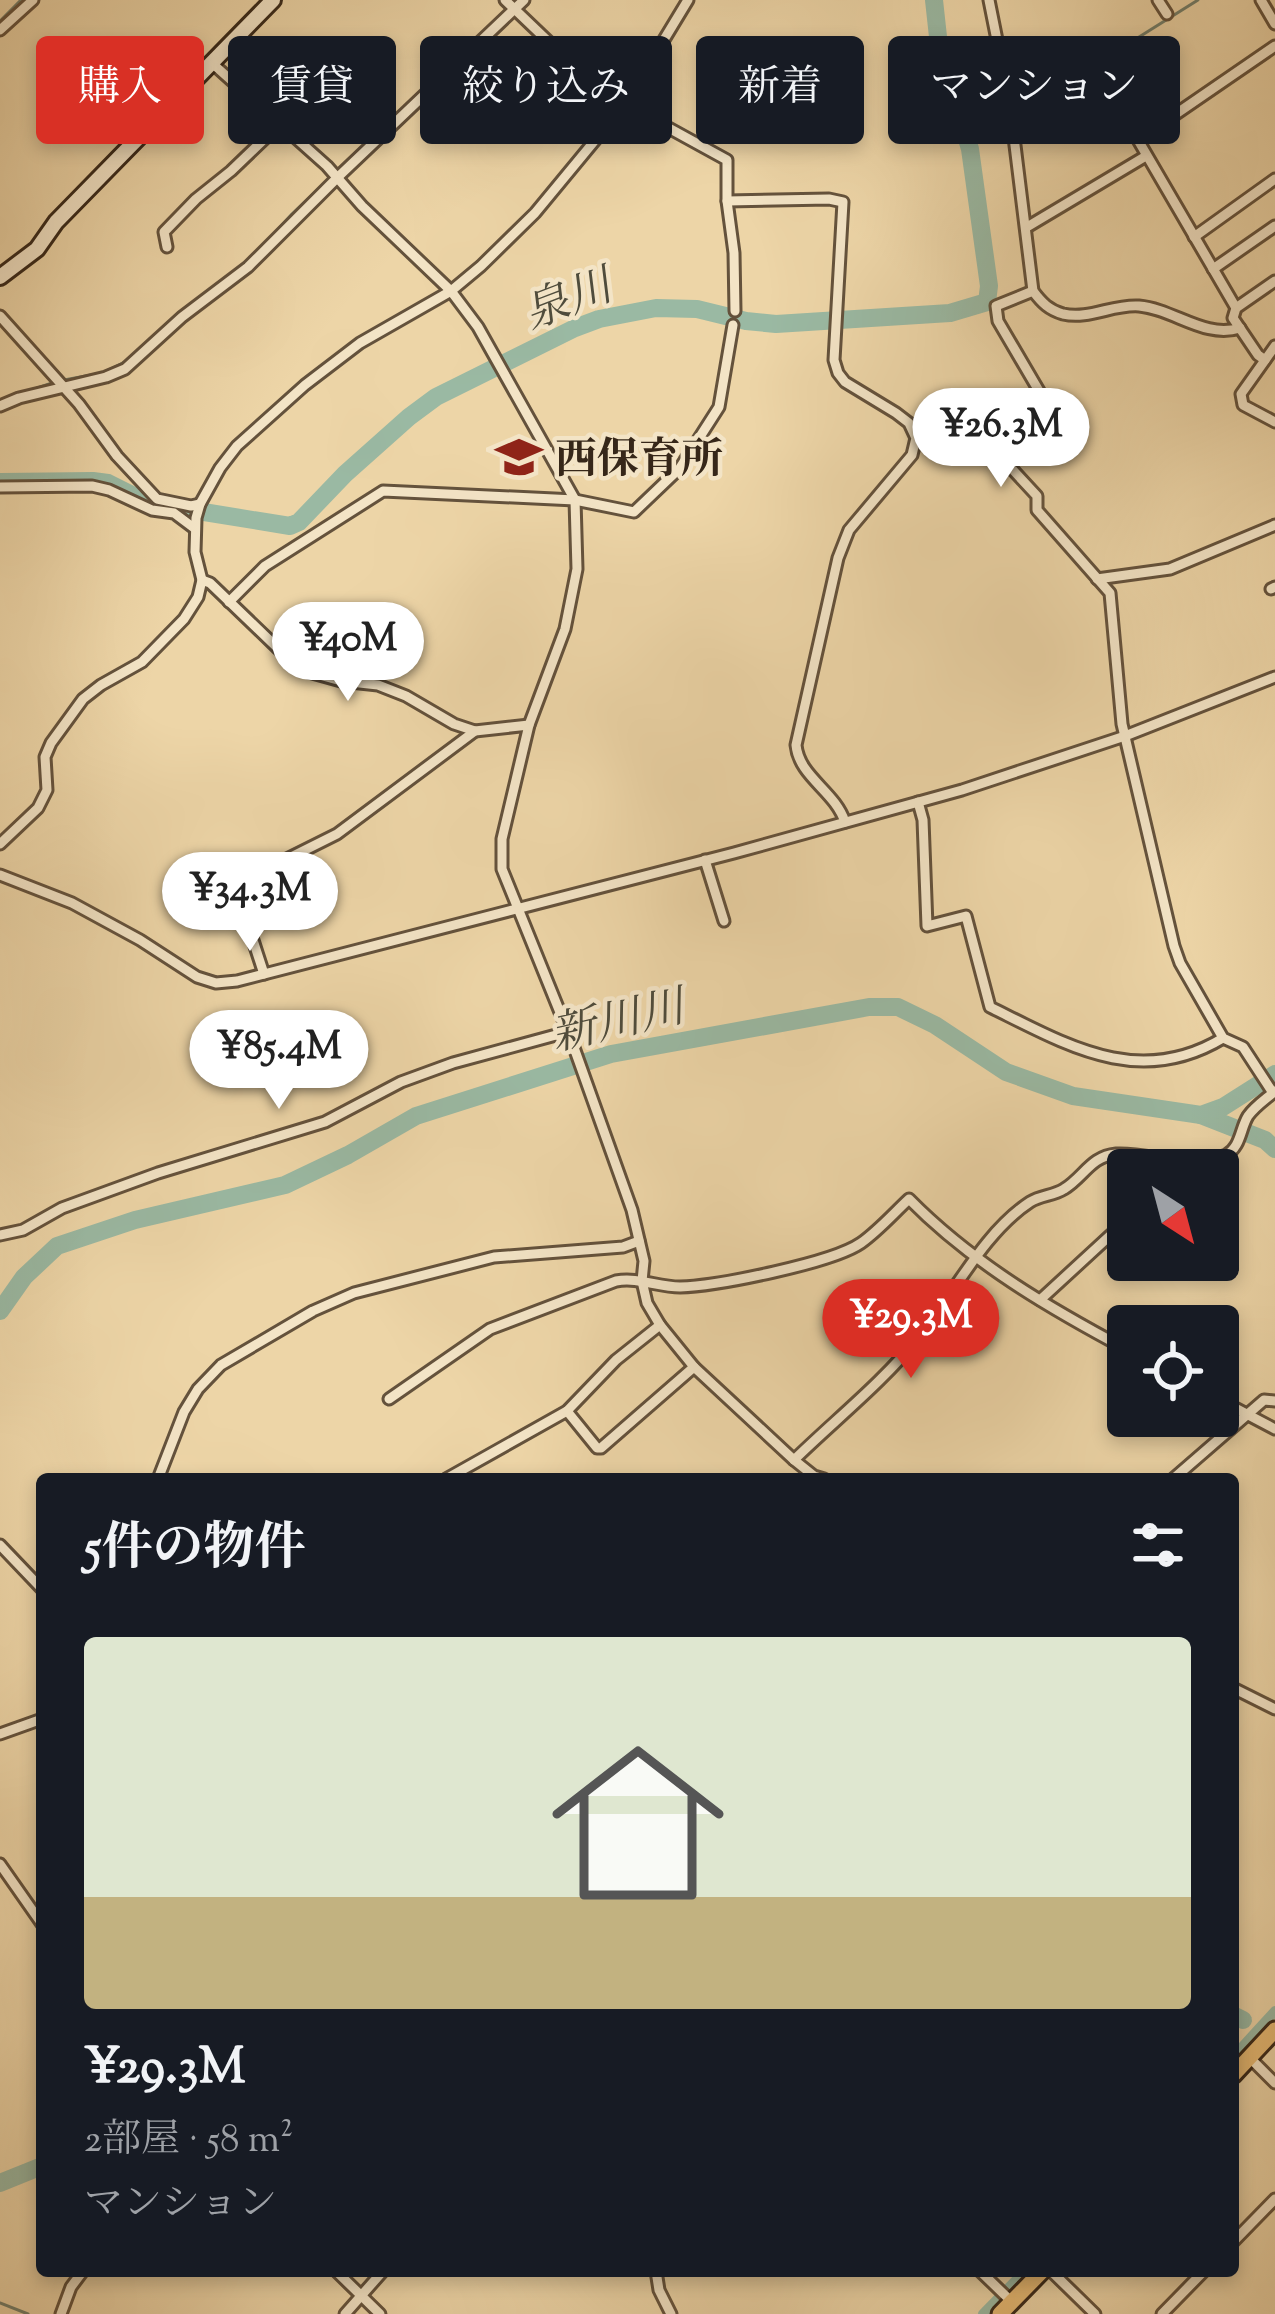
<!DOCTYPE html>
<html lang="ja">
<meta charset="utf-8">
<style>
body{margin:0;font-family:"Sorts Mill Goudy","Noto Serif JP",serif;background:#20242c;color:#f1f3f6;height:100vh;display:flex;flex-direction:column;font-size:45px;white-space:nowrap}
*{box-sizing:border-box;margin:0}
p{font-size:39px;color:#9ea1a6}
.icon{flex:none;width:66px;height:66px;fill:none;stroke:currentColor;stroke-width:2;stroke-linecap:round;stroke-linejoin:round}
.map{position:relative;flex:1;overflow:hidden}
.sheet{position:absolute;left:36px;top:1473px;width:1203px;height:804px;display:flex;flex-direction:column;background:#171b24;border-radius:12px;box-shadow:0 6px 18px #0003}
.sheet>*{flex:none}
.hud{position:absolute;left:36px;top:36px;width:1203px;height:108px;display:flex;gap:24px}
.needle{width:78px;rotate:144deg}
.buttons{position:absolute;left:1107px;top:1149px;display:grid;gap:24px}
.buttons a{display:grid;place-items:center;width:132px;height:132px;border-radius:12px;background:#171b24;box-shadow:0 6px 18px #0003;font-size:60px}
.price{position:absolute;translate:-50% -102px;padding:0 27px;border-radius:42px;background:#fff;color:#222;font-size:39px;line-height:78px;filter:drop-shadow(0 3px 6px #0008)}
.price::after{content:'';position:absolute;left:50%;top:72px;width:36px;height:27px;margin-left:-18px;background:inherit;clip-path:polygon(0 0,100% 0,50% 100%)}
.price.active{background:#d93025;color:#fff}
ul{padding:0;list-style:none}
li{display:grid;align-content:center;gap:24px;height:636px;padding:0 48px}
li span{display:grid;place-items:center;height:372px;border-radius:12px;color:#555}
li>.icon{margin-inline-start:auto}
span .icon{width:216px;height:216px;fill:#fffc;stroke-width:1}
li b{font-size:51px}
h2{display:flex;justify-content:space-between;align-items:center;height:144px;padding:0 48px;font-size:51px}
.pill{padding:0 42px;border-radius:12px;background:#171b24;box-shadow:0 6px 18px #0003;font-size:42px;line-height:108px}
.pill.active{background:#d93025;color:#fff}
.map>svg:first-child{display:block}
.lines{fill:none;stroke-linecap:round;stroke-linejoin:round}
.stream{stroke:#727f6c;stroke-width:3}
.canal{stroke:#9ab9a3;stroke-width:10}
.river{stroke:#9ab9a3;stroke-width:18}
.street-casing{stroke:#64523c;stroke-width:15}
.secondary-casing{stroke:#362719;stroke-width:20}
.primary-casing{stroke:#362719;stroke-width:21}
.street{stroke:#f3e4c6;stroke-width:9}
.secondary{stroke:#f3e4c6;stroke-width:14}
.primary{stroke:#e6ba74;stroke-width:15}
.labels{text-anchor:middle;stroke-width:9;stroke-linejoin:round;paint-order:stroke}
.poi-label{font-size:42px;font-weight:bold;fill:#362719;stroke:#f3e4c6;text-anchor:start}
.water-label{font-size:45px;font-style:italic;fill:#4f4c3c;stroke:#f3e4c6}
</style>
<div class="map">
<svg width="1275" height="2314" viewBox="0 0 1275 2314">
<rect width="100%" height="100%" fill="#edd5a7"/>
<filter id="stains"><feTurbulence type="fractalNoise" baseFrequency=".00167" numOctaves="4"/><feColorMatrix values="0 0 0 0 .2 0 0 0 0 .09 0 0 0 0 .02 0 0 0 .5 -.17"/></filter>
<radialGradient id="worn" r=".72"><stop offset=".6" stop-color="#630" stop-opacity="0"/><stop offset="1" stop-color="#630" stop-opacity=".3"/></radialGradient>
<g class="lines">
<g class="stream">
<polyline points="0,21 21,0"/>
<polyline points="492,24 507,10"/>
<polyline points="959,115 981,107 1015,106 1104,59 1198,0"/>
<polyline points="260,249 292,214 459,55"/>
<polyline points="214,288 253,256"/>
<polyline points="64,380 102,373 129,360"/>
<polyline points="2,400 55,382"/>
<polyline points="0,2303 28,2314"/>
</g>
<g class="canal">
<polyline points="1233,2057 1275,2011"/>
<polyline points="983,2314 1025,2271"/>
</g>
<g class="river">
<polyline points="0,482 93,481 108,483 148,503 290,526 299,522 345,474 409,417 436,397 575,328 599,319 656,308 697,309 746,321 776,324 950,313 987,302 989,286 970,149 939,46 934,0"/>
<polyline points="1201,1115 1265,1140 1275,1149"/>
<polyline points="0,1311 24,1277 57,1246 135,1220 285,1185 348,1155 416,1116 611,1054 869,1007 898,1007 935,1025 1006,1072 1073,1096 1201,1115 1223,1107 1275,1074"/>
<polyline points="1233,2015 1243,2020"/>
<polyline points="0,2183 42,2166"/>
</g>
<defs>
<g id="street">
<polyline points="505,0 620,110"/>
<path d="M 989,0 L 1010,105 L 1033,291 C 1042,303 1049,310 1063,314 C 1089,320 1113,304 1139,306 C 1174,309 1204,339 1240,328"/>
<polyline points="1158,0 1167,14"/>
<polyline points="1261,0 1275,24"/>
<polyline points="0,30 33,0"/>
<polyline points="213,64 327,166 362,206 451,291 478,327 575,500 577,569 565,629 529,725 502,839 502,869 572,1042 632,1210 644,1261 642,1281 647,1303 660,1325 694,1367 794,1460 814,1476 824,1479"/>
<polyline points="625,104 727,160 727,201 734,253 735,311"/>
<path d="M 727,201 L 829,199 L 843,202 L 834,360 L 838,373 L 845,382 L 896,413 L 909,423 L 916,438 L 912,455 L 849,530 L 838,558 L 796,745 C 799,777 835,791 845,822"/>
<polyline points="1027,227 1146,156"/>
<polyline points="1194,237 1275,179"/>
<polyline points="167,247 164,232 196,199 231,171 281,123"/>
<polyline points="1213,269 1275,226"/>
<polyline points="1033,291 996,306 998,321 1042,396 1039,406 998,448 1000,456 1037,496 1037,510 1110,593 1122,724 1174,946 1180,963 1223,1038 1243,1047 1273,1093"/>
<polyline points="1236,308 1138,140 1275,46"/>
<polyline points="0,316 79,404 117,456 157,499 191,506 200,504"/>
<polyline points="1275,346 1241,394 1243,405 1275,422"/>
<polyline points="1265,360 1258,355 1233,318 1236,308 1275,281"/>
<polyline points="0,406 19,398 106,377 125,369 182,317 248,267 338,177 524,0"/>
<polyline points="0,487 92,486 109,490 152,510 174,513 194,528"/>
<polyline points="1097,579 1170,569 1275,525"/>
<polyline points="202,580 210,583 290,660 305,671 341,681 378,685 406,696 454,724 475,731 529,725"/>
<polyline points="1271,589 1275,587"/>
<polyline points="229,602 265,566 383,491 575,500 634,512 680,468 719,407 733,325"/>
<path d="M 918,802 L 923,820 L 927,926 L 966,916 L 990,1007 C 1067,1045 1139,1089 1223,1038"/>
<polyline points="0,844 38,808 47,790 45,757 51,743 83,699 101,685 142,662 184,619 198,597 202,580 195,552 196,518 200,504 220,468 237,446 305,385 360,343 451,291 481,266 535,213 625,104 688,0"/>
<polyline points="705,860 724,921"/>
<polyline points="0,875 72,903 140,940 197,977 216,983 237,981 734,853 962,790 1125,736 1275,677"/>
<polyline points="264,974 235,885 337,834 475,731"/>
<polyline points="0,1235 23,1230 62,1208 158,1173 325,1122 401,1082 453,1063 567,1032"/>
<polyline points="1040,1300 1128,1219"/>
<path d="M 389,1399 L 490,1329 L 616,1281 C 638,1277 658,1287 680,1287 C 717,1286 832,1263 861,1243 C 878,1231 893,1214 909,1199 C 972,1263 1049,1308 1128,1350"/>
<polyline points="1218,1399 1275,1429"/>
<polyline points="567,1411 597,1448 601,1448 694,1367"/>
<path d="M 794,1460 C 836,1419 882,1383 919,1337 C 954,1294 983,1233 1030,1202 C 1041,1195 1053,1196 1064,1189 C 1083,1178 1091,1156 1116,1154 C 1151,1152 1192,1171 1226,1155 C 1241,1147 1240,1129 1248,1116 C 1255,1106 1266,1099 1275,1091"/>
<polyline points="158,1479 184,1412 198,1389 221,1365 313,1311 354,1293 494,1257 623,1247 639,1241"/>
<polyline points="446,1479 567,1411 616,1360 660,1325"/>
<polyline points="1173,1479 1264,1400 1275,1401"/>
<polyline points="0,1545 42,1589"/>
<polyline points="1233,1688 1275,1709"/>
<polyline points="0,1734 42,1719"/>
<polyline points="0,1864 42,1924"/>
<polyline points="1249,2057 1275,2083"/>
<polyline points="1233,2242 1275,2199"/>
<polyline points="336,2271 380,2314"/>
<polyline points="656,2271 659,2290 671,2314"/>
<polyline points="980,2271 1012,2302"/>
<polyline points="1051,2271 1095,2314"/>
<polyline points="61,2314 71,2287 83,2271"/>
<polyline points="345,2314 383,2271"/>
<polyline points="1162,2314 1204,2271"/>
</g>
<polyline id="secondary" points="0,277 37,249 56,222 273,0"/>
<g id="primary">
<polyline points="1233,2075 1275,2030"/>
<polyline points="1000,2314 1042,2271"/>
</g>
</defs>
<use href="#street" class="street-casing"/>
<use href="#secondary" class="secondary-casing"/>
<use href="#primary" class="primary-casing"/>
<use href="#street" class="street"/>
<use href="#secondary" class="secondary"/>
<use href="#primary" class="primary"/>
</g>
<defs>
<symbol id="school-bare" viewBox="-9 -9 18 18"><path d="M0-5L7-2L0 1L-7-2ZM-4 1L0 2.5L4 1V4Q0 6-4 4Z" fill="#8f2418" stroke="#f3e4c6" stroke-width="2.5" paint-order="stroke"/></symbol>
</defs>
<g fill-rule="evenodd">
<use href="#school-bare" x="486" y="424" width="66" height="66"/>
</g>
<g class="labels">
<g class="poi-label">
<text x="555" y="472">西保育所</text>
</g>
<g class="water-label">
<text transform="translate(567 298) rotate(-21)" y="16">泉川</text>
<text transform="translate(617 1019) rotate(-13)" y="16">新川川</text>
</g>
</g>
<rect width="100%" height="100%" filter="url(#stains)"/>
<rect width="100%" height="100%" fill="url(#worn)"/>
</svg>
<div class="buttons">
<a><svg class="needle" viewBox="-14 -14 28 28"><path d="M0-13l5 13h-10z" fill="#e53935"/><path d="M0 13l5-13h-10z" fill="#9ea1a6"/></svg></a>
<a><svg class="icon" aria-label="locate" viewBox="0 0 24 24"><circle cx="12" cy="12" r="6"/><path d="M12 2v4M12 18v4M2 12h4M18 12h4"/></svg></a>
</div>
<b class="price" style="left:1001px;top:490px">¥26.3M</b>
<b class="price" style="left:348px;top:704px">¥40M</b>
<b class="price" style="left:250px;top:954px">¥34.3M</b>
<b class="price" style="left:279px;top:1112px">¥85.4M</b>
<b class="price active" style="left:911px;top:1381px">¥29.3M</b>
<div class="hud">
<a class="pill active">購入</a>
<a class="pill">賃貸</a>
<a class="pill">絞り込み</a>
<a class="pill">新着</a>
<a class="pill">マンション</a>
</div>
<section class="sheet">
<h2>5件の物件<svg class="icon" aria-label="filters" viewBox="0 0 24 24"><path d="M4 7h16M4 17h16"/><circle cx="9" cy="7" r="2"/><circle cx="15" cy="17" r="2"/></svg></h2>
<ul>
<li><span style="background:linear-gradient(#dfe7d0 70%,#c2b280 0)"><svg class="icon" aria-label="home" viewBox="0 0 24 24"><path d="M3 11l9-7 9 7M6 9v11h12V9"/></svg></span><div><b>¥29.3M</b><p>2部屋 · 58 m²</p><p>マンション</p></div></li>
</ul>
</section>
</div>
